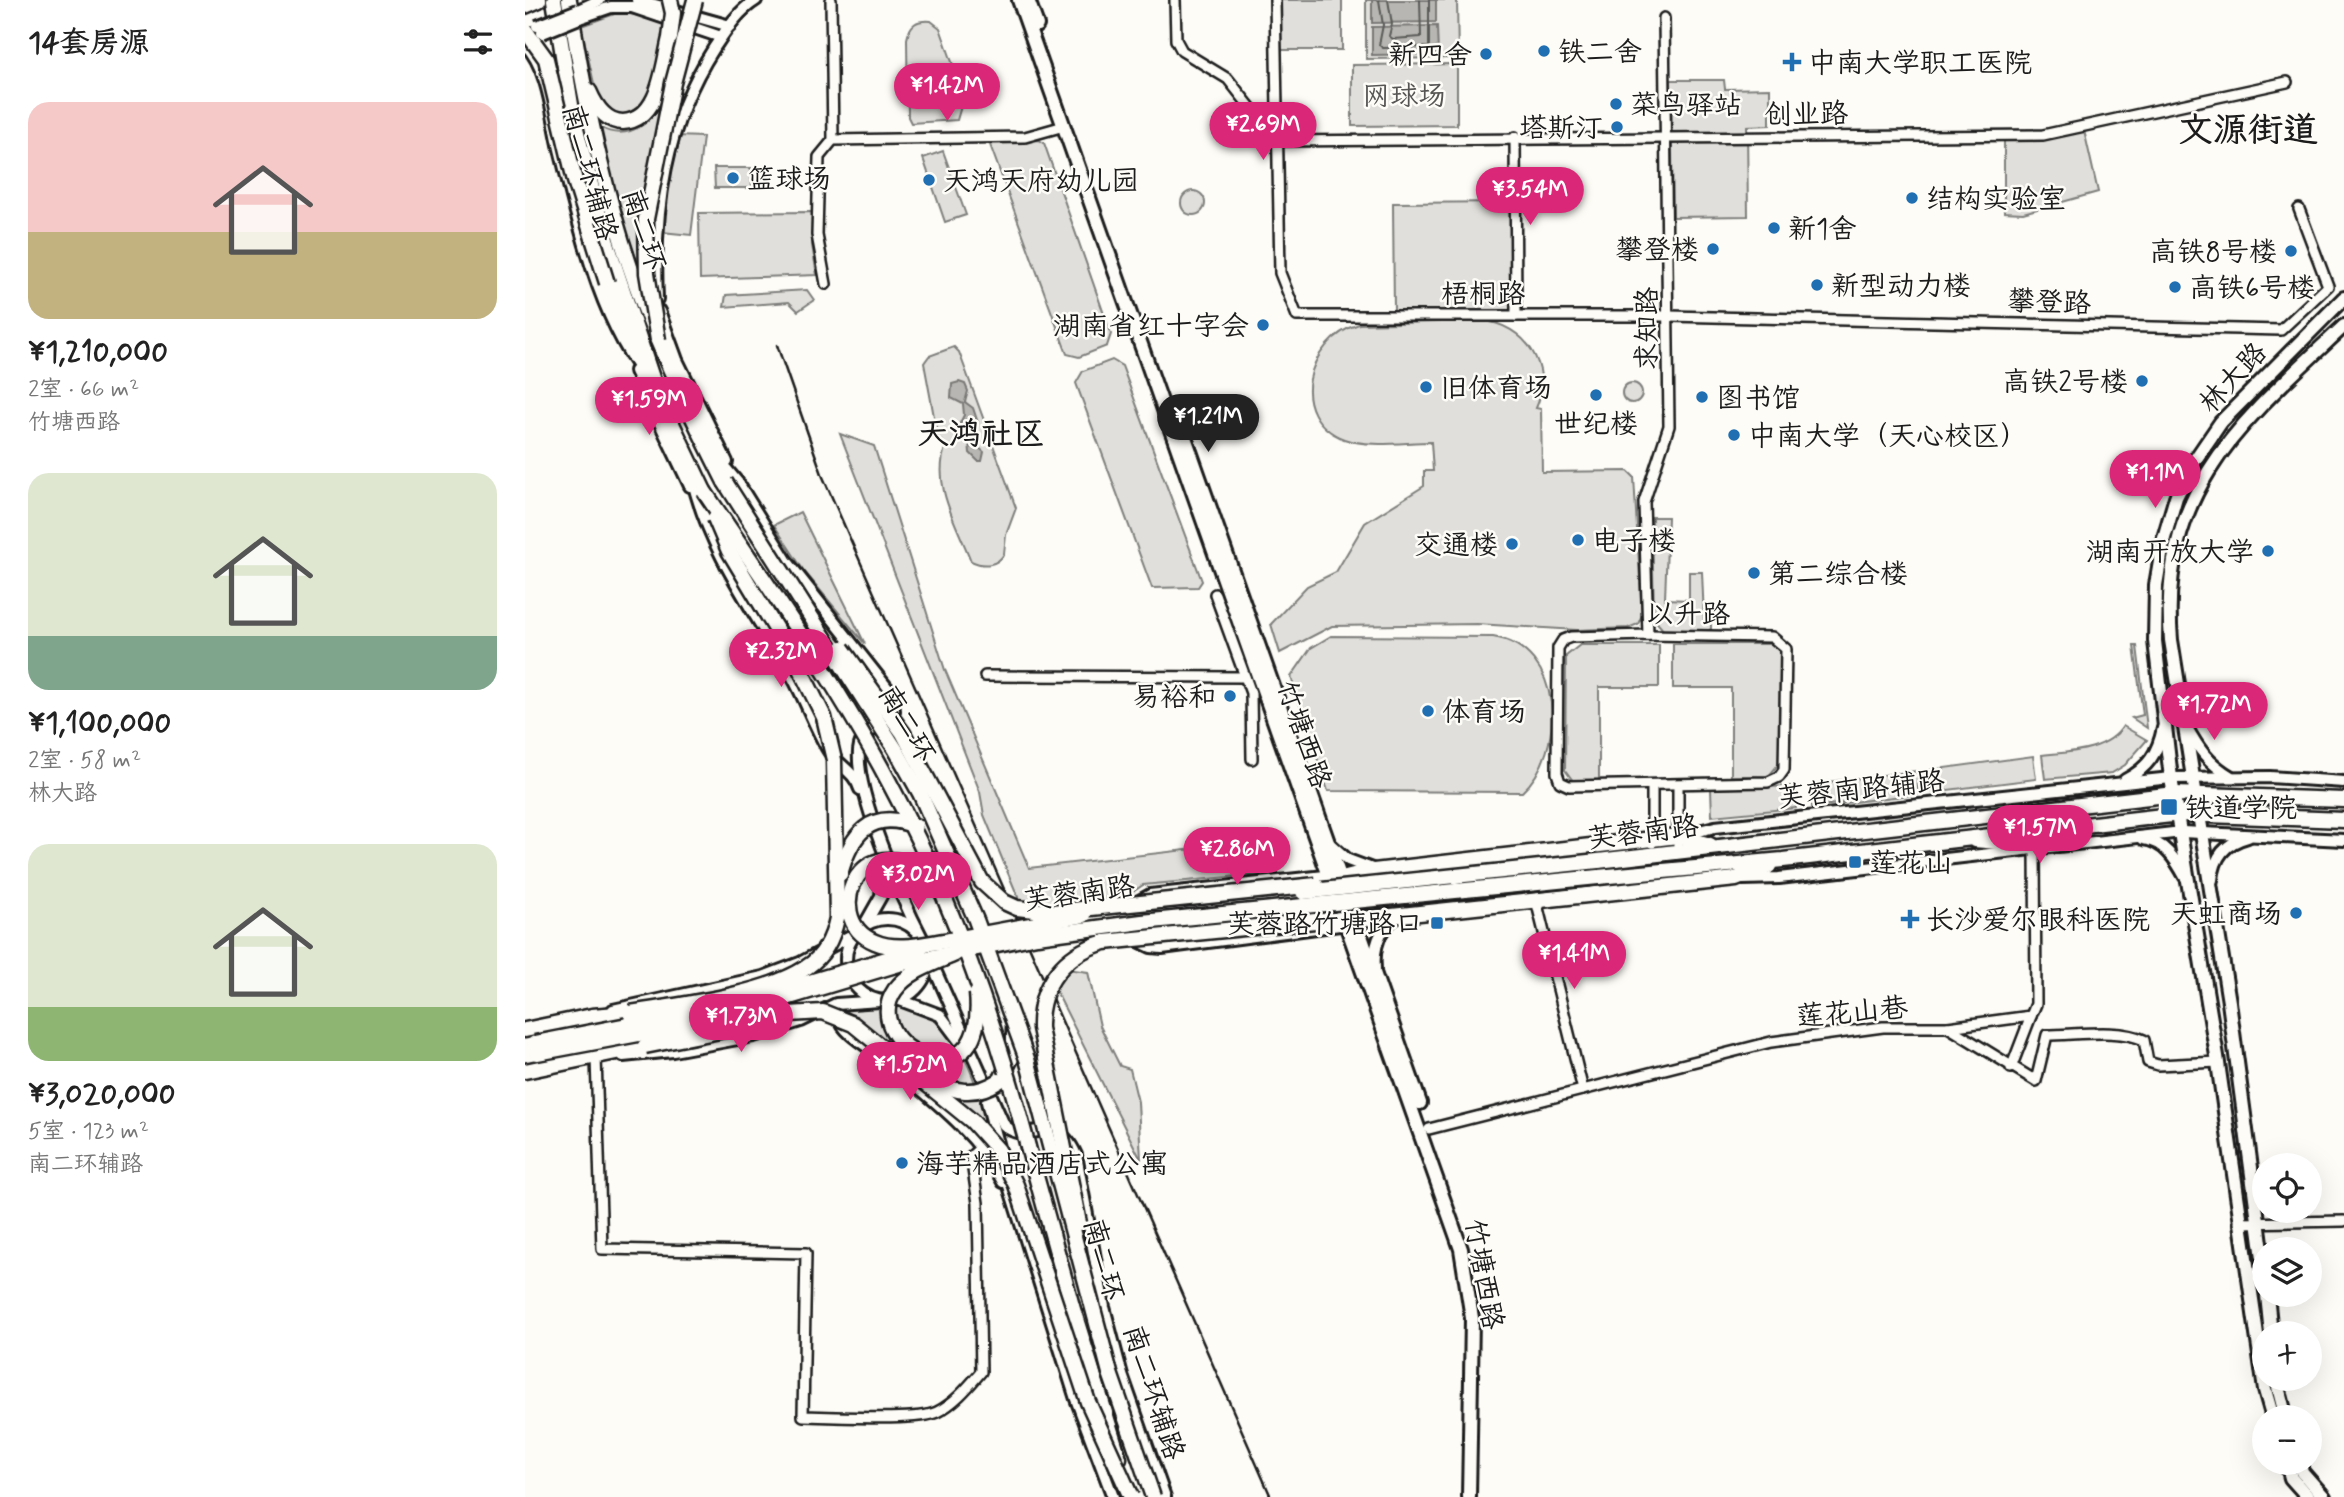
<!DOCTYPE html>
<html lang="zh">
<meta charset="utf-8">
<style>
body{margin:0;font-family:Mynerve,"LXGW WenKai TC",sans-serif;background:#f6f6f6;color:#222;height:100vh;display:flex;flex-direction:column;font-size:26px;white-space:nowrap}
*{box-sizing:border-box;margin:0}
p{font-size:23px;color:#767676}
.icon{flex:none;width:38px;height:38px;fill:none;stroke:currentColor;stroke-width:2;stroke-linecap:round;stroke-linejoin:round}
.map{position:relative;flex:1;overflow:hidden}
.side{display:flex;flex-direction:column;background:#fff;width:525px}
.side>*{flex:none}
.controls{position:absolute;left:1727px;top:1153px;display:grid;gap:14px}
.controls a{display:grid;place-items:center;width:70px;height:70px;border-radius:50%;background:#fff;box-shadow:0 7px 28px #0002;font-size:35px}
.price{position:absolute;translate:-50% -60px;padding:0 16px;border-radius:24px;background:#db2777;color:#fff;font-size:23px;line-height:46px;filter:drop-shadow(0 2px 4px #0008)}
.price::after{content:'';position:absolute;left:50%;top:42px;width:21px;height:16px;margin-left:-10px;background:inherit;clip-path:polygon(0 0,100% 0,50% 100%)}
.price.current{background:#222;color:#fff}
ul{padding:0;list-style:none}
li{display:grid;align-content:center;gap:14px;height:371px;padding:0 28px}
li span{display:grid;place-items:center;height:217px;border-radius:21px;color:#555}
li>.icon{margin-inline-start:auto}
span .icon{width:126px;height:126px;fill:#fffc;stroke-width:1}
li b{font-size:30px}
h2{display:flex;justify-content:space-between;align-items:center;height:84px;padding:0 28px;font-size:30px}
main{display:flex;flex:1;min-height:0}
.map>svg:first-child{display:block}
.green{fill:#e0dfdb;stroke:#7e7e7c;stroke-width:2}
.water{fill:#b7b6b2;stroke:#797876;stroke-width:2}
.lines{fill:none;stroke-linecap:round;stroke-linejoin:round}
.shore{stroke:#5a5a58;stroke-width:2}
.minor-casing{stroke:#1c1c1c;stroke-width:14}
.tertiary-casing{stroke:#1c1c1c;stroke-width:16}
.secondary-casing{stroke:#1c1c1c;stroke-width:18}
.primary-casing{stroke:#1c1c1c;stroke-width:19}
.trunk-casing{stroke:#1c1c1c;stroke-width:19}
.minor{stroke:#fdfcf7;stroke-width:9}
.tertiary{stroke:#fdfcf7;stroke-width:10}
.secondary{stroke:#fdfcf7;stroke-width:12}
.primary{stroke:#fdfcf7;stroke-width:14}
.trunk{stroke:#fdfcf7;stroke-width:14}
.rail{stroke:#1c1c1c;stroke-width:2.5}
.tertiary-bridge-casing{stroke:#1c1c1c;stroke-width:16;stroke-linecap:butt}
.primary-bridge-casing{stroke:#1c1c1c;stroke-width:19;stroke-linecap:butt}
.trunk-bridge-casing{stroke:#1c1c1c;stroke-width:19;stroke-linecap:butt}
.tertiary-bridge{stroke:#fdfcf7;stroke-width:10}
.primary-bridge{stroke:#fdfcf7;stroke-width:14}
.trunk-bridge{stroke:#fdfcf7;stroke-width:14}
.poi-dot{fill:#1f6fb2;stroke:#fdfcf7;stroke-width:2.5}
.labels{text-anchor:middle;stroke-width:5;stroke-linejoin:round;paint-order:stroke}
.poi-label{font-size:28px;fill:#1c1c1c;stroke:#fdfcf7;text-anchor:start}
.park-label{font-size:28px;fill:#575655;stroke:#fdfcf7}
.street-label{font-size:28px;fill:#1c1c1c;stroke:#fdfcf7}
.quarter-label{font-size:32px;font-weight:bold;fill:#1c1c1c;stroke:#fdfcf7}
.district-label{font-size:35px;font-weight:bold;fill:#1c1c1c;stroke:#fdfcf7}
</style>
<main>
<section class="side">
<h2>14套房源<svg class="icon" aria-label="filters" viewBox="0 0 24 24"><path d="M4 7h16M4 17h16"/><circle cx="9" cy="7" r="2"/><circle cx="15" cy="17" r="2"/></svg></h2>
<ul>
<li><span style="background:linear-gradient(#f6c9c9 60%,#c2b280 0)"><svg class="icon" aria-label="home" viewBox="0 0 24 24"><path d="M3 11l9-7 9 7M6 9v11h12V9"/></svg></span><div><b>¥1,210,000</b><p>2室 · 66 m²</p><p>竹塘西路</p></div></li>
<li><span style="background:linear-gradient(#dfe7d0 75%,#7fa58c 0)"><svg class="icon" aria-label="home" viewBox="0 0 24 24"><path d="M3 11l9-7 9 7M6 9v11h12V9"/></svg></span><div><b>¥1,100,000</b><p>2室 · 58 m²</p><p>林大路</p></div></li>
<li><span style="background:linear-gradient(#dfe7d0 75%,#8fb573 0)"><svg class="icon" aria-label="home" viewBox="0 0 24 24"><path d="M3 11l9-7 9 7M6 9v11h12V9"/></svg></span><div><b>¥3,020,000</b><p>5室 · 123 m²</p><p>南二环辅路</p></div></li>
</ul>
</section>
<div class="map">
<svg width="1819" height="1497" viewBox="0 0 1819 1497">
<rect width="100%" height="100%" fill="#fdfcf7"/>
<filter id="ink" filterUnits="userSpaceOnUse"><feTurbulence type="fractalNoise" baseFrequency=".0143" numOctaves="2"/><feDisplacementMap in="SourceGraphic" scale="14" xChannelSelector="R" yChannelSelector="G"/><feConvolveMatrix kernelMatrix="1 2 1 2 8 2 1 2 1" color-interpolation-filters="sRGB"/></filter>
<g filter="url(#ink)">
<g class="green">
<rect x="756" y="0" width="61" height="50"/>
<polygon points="841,0 932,0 933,58 841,59"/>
<polygon points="95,12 144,22 128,93 112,115 93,118 73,101 56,26"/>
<path d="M 406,21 L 415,28 L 439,96 L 432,120 L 386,123 L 383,117 L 382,39 C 385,24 391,20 406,21 Z"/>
<polygon points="932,64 932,125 827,126 827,65"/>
<polygon points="1146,80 1199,80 1200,89 1245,88 1245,125 1222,126 1223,216 1148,217"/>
<path d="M 139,103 L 121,182 L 116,216 L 117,276 L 97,218 L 74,127 C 101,142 123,125 139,103 Z"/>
<polygon points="1559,130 1573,192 1498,213 1479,212 1479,140 1520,140"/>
<polygon points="151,136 178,137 166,235 137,232"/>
<polygon points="514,140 519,143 586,334 582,346 554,357 542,354 464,142"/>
<polygon points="418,151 441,215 420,222 398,158"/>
<polygon points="189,168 226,168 227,188 190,188"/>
<circle cx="668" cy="203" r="12"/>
<polygon points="985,202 986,311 869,312 868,203"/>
<polygon points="287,212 287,245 292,275 175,279 174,213"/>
<polygon points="282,290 289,300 273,311 264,302 199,307 201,295"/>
<path d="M 956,321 C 1000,323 1029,368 1011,408 L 1016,409 L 1017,472 L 1103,471 L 1109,477 L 1117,615 L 1113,624 L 1103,628 L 1052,630 L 952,624 L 807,626 L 755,653 L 746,624 L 782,586 L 811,572 L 840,523 L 899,486 L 899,471 L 908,471 L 906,442 C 879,442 845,448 819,439 C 762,417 780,341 834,324 Z"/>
<path d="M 429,347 L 434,352 L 491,508 L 481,535 L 479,554 C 472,566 459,567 446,561 C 432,524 406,486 421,445 L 413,438 L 399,363 L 404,356 Z"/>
<polygon points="587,360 597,366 677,581 673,587 627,588 551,383 558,371"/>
<circle cx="1107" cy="393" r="10"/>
<polygon points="315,434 349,446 420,670 504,868 730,842 736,874 618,885 596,900 534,907 495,902 459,815 455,792"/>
<polygon points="275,512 340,644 279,571 249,525"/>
<polygon points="1127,517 1143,517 1140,599 1164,600 1164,572 1177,572 1179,619 1186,619 1186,629 1182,631 1139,631 1129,619"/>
<path d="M 806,636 L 968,637 C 1039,648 1042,751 997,792 L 803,791 L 766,677 L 786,648 Z"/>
<polygon points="1148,644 1249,644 1257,651 1257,760 1243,777 1206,776 1206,688 1148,688"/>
<polygon points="1055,645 1134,645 1134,687 1074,687 1074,782 1049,782 1040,770 1041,656"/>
<polygon points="1609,646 1612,646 1622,728 1607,718 1618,715"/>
<path d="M 1598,726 L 1622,740 L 1600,765 L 1587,773 L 1520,779 L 1517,755 C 1544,752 1583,751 1598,726 Z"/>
<polygon points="1508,756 1511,779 1407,792 1404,770"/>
<polygon points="1392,771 1393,794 1287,807 1287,784"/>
<polygon points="1271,786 1271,808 1187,816 1186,789"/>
<polygon points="542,969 563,972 575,1026 595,1066 605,1069 613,1102 616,1160 529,987"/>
<path d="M 346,1003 C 360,1005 376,1006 389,1010 C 438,1026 451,1085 464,1129 L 318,1009 Z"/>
</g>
<g class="water">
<polygon points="847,0 911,0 911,22 847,23"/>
<polygon points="912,26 913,54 847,55 847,27"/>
<polygon points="434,382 440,384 443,391 440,402 448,408 453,423 446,426 452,446 459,452 457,461 453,461 445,453 444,441 432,429 439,415 438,404 426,398 427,384"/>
</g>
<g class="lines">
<g class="shore">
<polyline points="854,0 858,25 854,45 858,48 904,47 904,0"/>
<polyline points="863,0 867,24 864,36 868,39 896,37 895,0"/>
</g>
<defs>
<g id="minor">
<polyline points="306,0 308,140"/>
<polyline points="650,0 651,40 657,51 703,79 752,141 1518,135 1762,82"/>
<polyline points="750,0 755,273 772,316 1144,316 1756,330 1803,286 1774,209"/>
<polyline points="990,137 991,316"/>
<polyline points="301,284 292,235 294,157 308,140 500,137 539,126"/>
<polyline points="690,594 726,693 727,759"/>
<polygon points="1123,635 1247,637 1261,649 1259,770 1254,777 1243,782 1044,786 1035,782 1032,773 1033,648 1038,640 1046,637"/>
<polyline points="1123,635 1119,502 1144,426 1139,18"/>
<polyline points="460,676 720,677"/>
<polyline points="1127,785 1127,843"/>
<polyline points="1153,785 1153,852"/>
<polyline points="1011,900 1058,1090"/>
<polyline points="1506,1016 1511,1004 1510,849"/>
<path d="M 1423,1027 L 1511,1081 L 1522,1035 C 1551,1035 1595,1028 1619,1040 L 1623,1062 L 1633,1065 L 1693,1062"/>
<path d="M 71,1057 L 77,1249 L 281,1253 L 278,1416 C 304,1416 392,1422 412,1412 C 430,1403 443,1387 456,1372 L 453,1203 L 446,1156 L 456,1147"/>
<polyline points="904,1129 1246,1042 1358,1027 1423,1027 1506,1016 1486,1068"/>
<polyline points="1714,1223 1819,1221"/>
</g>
<g id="tertiary">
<polyline points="112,0 205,26"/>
<polyline points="53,10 75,0"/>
<polyline points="54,18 86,7 107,7 196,37"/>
<path d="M 0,44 C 24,69 27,116 35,149 C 55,228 74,322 127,385"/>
<path d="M 132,299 C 128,210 140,124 189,48 C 201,30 213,11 231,0"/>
<polyline points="134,311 152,360 202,462"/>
<polyline points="110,371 165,486"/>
<path d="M 192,458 L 213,483 L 261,560 L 367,694 L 369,711 C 360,725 339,730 335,745 C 325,783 379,904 398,940 L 407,946"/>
<path d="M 166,473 C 182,548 229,611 267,676 C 280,699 289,725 302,748 C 311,765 329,770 335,789"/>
<path d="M 1661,726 C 1673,748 1683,763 1705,776"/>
<path d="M 1600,780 C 1623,768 1633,753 1638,728"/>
<polyline points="1154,836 1190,827 1646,778 1745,777 1819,782"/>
<path d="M 1618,839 C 1639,841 1651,860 1660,877"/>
<polyline points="1449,842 1496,846"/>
<polyline points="805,844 823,860 847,869"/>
<polyline points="1218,879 1254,878 1657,832 1819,840"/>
<path d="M 1687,880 C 1689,857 1700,843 1723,837"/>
<polyline points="596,915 786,895"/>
<circle cx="362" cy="960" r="41"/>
<polyline points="552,920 589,915 625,895 809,875"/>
<polyline points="339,926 356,896 359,865"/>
<polyline points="585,927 626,947 637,948 815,925"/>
<path d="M 405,959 L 479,1125 C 503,1148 529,1107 551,1155 L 579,1307 L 597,1375 L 640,1497"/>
<path d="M 850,969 C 848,949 854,927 872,917"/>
<polyline points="375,1000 415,1015 436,1043"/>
<polyline points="88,1010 238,977 275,963 331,933"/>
<path d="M 314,1017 C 318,1035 347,1048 361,1060 C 403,1096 453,1132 478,1182"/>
<polyline points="98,1056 148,1051 229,1036 276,1021 311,1004 355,1001"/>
<polyline points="462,1102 475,1151"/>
<polyline points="479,1170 551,1399 588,1497"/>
</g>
<g id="secondary">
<polyline points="494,0 936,1249 947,1318 944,1497"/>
<polyline points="503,0 512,25"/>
<polyline points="661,440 895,1103"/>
<path d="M 1740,1273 L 1704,1002 L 1646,640 C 1633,488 1719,420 1819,326"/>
<polyline points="1742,1295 1746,1334"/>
<polyline points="1751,1379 1761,1418"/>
<polyline points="1748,1418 1740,1390 1692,1056 1646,778 1630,641 1631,585 1639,538 1651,497 1670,460 1696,422 1819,298"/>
<polyline points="1762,1463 1766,1478 1783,1497"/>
<polyline points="1775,1463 1777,1472 1799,1497"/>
</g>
<g id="primary">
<polyline points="1073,861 1650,794 1819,800"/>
<polyline points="1073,877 1258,860 1655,814 1819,820"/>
<polyline points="791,885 840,872 1153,836 1185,845"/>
<polyline points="790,921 848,918 1211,879 1244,866"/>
<polyline points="0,1030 67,1016 105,1013"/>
<polyline points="0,1071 120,1046"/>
</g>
<g id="trunk">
<polyline points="29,0 48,117 79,234 131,390 179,491"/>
<path d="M 44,0 C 61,108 83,216 124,319 C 146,375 173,429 200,482"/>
<polyline points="0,6 14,0"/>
<path d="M 64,91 C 70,105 80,122 98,122 C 135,120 138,66 145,38"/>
<polyline points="82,283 113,354"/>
<polyline points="394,828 417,848"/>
<polyline points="477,1077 489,1052 489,1027"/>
<polyline points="503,1147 547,1306 594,1458"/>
</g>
</defs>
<use href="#minor" class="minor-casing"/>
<use href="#tertiary" class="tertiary-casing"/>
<use href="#secondary" class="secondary-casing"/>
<use href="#primary" class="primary-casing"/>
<use href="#trunk" class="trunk-casing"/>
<use href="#minor" class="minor"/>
<use href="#tertiary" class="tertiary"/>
<use href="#secondary" class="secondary"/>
<use href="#primary" class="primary"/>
<use href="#trunk" class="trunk"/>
<polyline class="rail" points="252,345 298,477 746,1497"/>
<defs>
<g id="tertiary-bridge">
<polyline points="12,26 53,10"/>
<polyline points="17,33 54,18"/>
</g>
<g id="primary-bridge">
<polyline points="778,892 1073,861"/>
<polyline points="425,940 559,915"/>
<polyline points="10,1043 211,1004 395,949"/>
<polyline points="12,1053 188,1020 374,964 512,936 617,922 1073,877"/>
</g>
<g id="trunk-bridge">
<polyline points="0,30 21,59 50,181 82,283"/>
<polyline points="145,38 148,13 145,0"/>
<polyline points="133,340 122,273 121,219 148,83 170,0"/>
<polyline points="200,482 371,750 395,793 451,920 502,1059 585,1373 628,1497"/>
<path d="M 179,491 C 243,586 310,680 364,782 C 426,897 470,1021 503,1147"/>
<polyline points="317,648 378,733 457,882 479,902 492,908 527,912 791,885"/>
<path d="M 315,874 C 326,835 345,808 390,826"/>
<path d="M 411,888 C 343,810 290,917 350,942 C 373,952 402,943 426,940"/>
<path d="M 430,954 C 409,963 384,971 370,990 C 331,1046 463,1111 452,993"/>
<path d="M 105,1013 C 154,1005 241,995 282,967 C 299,956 308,938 312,918 L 309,760 L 299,717 L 275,669 L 204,551 L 190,518"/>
<polyline points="120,1046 200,1030 264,1014 298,1012 328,1024 447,1121 473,1150 491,1185 563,1402 606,1497"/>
<path d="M 404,1080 C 430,1092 450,1097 474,1081"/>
<path d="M 554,1223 L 515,1028 C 514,984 539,954 580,942 L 790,921"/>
</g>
</defs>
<use href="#tertiary-bridge" class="tertiary-bridge-casing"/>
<use href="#primary-bridge" class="primary-bridge-casing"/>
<use href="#trunk-bridge" class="trunk-bridge-casing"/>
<use href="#tertiary-bridge" class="tertiary-bridge"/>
<use href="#primary-bridge" class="primary-bridge"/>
<use href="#trunk-bridge" class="trunk-bridge"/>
</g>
</g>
<g class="poi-dot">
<circle cx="1019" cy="51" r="7"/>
<circle cx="961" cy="54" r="7"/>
<path d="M1263.5 51.5h7v7h7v7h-7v7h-7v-7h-7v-7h7z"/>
<circle cx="1091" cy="104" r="7"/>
<circle cx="1092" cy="127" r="7"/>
<circle cx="208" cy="178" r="7"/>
<circle cx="404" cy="180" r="7"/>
<circle cx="1387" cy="198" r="7"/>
<circle cx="1249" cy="228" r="7"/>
<circle cx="1188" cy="249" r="7"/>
<circle cx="1766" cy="251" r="7"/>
<circle cx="1292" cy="285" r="7"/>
<circle cx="1650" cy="287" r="7"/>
<circle cx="738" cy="325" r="7"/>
<circle cx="1617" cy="381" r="7"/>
<circle cx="901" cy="387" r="7"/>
<circle cx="1071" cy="395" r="7"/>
<circle cx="1177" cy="397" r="7"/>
<circle cx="1209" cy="435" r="7"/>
<circle cx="1053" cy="540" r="7"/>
<circle cx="987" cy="544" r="7"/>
<circle cx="1743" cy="551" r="7"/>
<circle cx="1229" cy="573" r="7"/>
<circle cx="705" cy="696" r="7"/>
<circle cx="903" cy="711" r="7"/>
<rect x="1635" y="798" width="18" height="18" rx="3.5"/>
<rect x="1323" y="855" width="14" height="14" rx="3.5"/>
<circle cx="1771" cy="913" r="7"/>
<path d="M1381.5 908.5h7v7h7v7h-7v7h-7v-7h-7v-7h7z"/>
<rect x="905" y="916" width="14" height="14" rx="3.5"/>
<circle cx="377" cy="1163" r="7"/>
</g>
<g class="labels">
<g class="poi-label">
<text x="1033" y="61">铁二舍</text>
<text x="947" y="64" text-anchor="end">新四舍</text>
<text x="1283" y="72">中南大学职工医院</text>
<text x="1105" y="114">菜鸟驿站</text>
<text x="1078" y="137" text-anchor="end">塔斯汀</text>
<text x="222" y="188">篮球场</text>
<text x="418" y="190">天鸿天府幼儿园</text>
<text x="1401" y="208">结构实验室</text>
<text x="1263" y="238">新1舍</text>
<text x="1174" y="259" text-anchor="end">攀登楼</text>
<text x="1752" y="261" text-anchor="end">高铁8号楼</text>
<text x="1306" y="295">新型动力楼</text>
<text x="1664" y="297">高铁6号楼</text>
<text x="724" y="335" text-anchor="end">湖南省红十字会</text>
<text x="1603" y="391" text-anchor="end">高铁2号楼</text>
<text x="915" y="397">旧体育场</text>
<text x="1191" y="407">图书馆</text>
<text x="1071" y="433" text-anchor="middle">世纪楼</text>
<text x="1223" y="445">中南大学（天心校区）</text>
<text x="1067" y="550">电子楼</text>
<text x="973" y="554" text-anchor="end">交通楼</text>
<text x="1729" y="561" text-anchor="end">湖南开放大学</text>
<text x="1243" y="583">第二综合楼</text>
<text x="691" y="706" text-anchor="end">易裕和</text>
<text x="917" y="721">体育场</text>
<text x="1660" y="817">铁道学院</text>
<text x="1344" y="872">莲花山</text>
<text x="1757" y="923" text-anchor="end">天虹商场</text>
<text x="1401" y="929">长沙爱尔眼科医院</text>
<text x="898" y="933" text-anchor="end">芙蓉路竹塘路口</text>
<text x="391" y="1173">海芋精品酒店式公寓</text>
</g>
<g class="park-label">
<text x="879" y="105">网球场</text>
</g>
<g class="street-label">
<text transform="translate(1281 113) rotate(-1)" y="10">创业路</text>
<text transform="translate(66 172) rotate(75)" y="10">南二环辅路</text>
<text transform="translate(120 229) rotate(72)" y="10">南二环</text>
<text x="958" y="303">梧桐路</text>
<text transform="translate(1524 301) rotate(2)" y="10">攀登路</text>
<text transform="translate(1121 329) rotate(-90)" y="10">求知路</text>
<text transform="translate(1707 377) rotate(-47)" y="10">林大路</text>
<text x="1163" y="623">以升路</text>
<text transform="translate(383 723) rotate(60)" y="10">南二环</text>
<text transform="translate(780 734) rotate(71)" y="10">竹塘西路</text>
<text transform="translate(1336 788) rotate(-6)" y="10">芙蓉南路辅路</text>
<text transform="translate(1118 831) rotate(-7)" y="10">芙蓉南路</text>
<text transform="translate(554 892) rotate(-8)" y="10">芙蓉南路</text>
<text transform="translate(1327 1011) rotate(-5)" y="10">莲花山巷</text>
<text transform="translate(580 1259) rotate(75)" y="10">南二环</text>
<text transform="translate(960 1274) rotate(80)" y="10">竹塘西路</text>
<text transform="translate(630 1392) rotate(72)" y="10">南二环辅路</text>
</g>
<g class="quarter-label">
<text x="456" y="444">天鸿社区</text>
</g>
<g class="district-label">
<text x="1723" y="141">文源街道</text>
</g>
</g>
</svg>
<div class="controls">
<a><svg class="icon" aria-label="locate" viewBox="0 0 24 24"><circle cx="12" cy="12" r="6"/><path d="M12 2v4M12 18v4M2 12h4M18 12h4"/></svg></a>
<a><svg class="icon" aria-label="layers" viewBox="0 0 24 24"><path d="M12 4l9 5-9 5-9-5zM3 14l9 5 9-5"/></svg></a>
<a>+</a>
<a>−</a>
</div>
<b class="price" style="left:422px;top:123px">¥1.42M</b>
<b class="price" style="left:738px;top:162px">¥2.69M</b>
<b class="price" style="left:1005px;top:227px">¥3.54M</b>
<b class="price" style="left:124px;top:437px">¥1.59M</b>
<b class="price current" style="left:683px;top:454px">¥1.21M</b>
<b class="price" style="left:1630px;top:510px">¥1.1M</b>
<b class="price" style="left:256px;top:689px">¥2.32M</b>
<b class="price" style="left:1689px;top:742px">¥1.72M</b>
<b class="price" style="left:1515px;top:865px">¥1.57M</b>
<b class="price" style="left:712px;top:887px">¥2.86M</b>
<b class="price" style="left:393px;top:912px">¥3.02M</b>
<b class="price" style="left:1049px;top:991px">¥1.41M</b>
<b class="price" style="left:216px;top:1054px">¥1.73M</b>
<b class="price" style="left:385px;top:1102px">¥1.52M</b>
</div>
</main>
